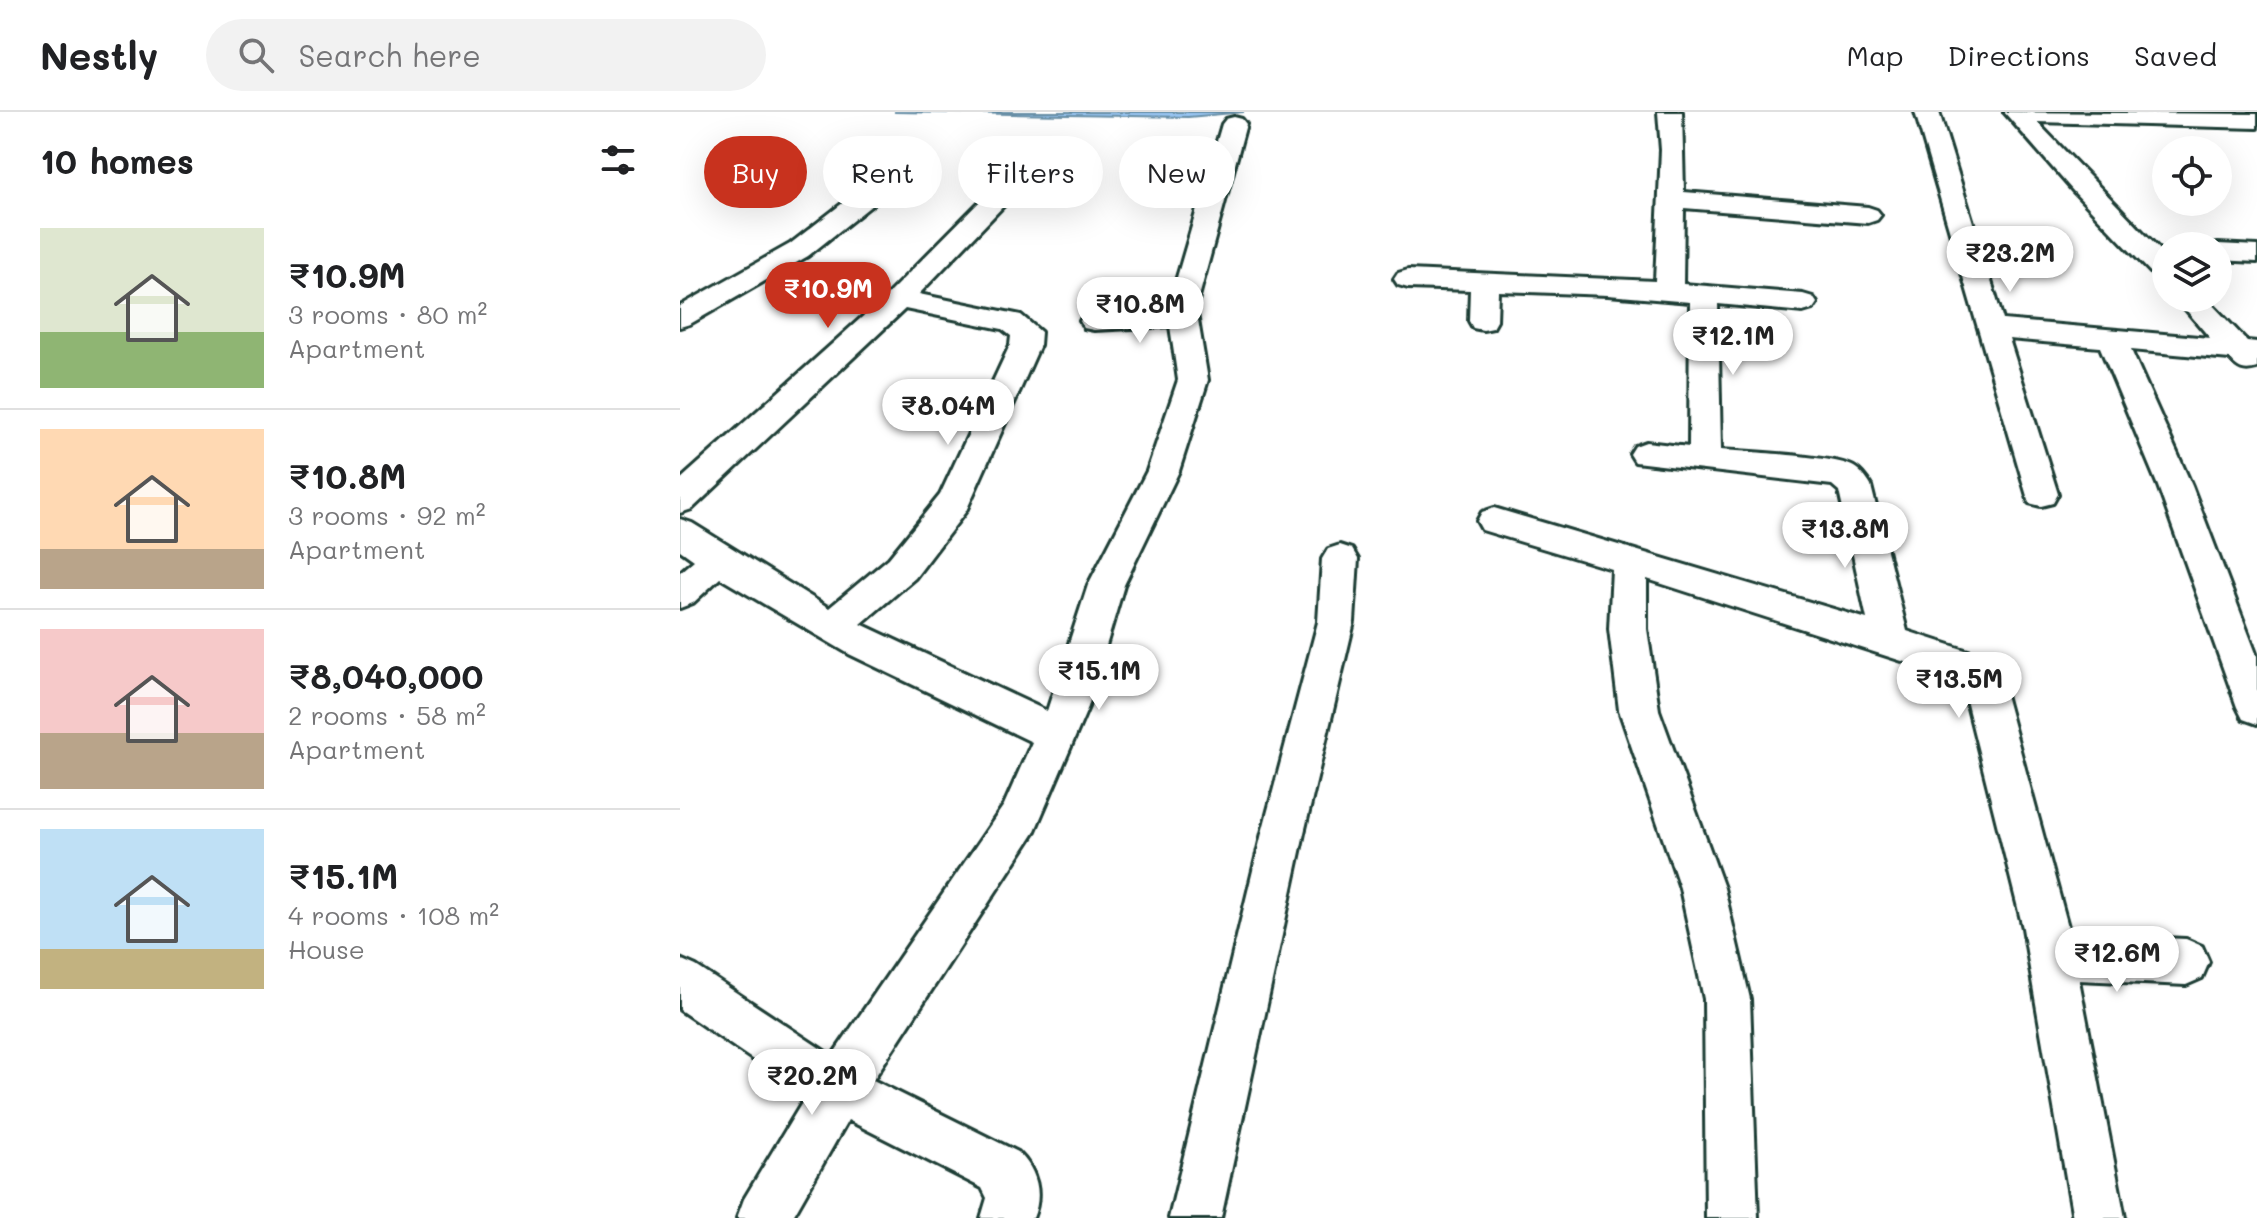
<!DOCTYPE html>
<meta charset="utf-8">
<style>
body{margin:0;font-family:Mali,sans-serif;background:#f2f2f2;color:#202124;height:100vh;display:flex;flex-direction:column;font-size:30px;white-space:nowrap}
*{box-sizing:border-box;margin:0}
p{font-size:26px;color:#757577}
.icon{flex:none;width:44px;height:44px;fill:none;stroke:currentColor;stroke-width:2;stroke-linecap:round;stroke-linejoin:round}
.map{position:relative;flex:1;overflow:hidden}
.details{display:flex;flex-direction:column;background:#fff;width:680px}
.details>*{flex:none}
.top-card{position:absolute;left:24px;top:24px;width:760px;height:72px;display:flex;gap:16px}
.buttons{position:absolute;left:1472px;top:24px;display:grid;gap:16px}
.buttons a{display:grid;place-items:center;width:80px;height:80px;border-radius:50%;background:#fff;box-shadow:0 8px 32px #0002;font-size:40px}
.price{position:absolute;translate:-50% -68px;padding:0 18px;border-radius:28px;background:#fff;color:#222;font-size:26px;line-height:52px;filter:drop-shadow(0 2px 4px #0008)}
.price::after{content:'';position:absolute;left:50%;top:48px;width:24px;height:18px;margin-left:-12px;background:inherit;clip-path:polygon(0 0,100% 0,50% 100%)}
.price.selected{background:#c8321e;color:#fff}
ul{padding:0;list-style:none}
li{display:flex;align-items:center;gap:24px;height:200px;padding:0 40px}
li+li{border-top:2px solid #e0e0e0}
li span{display:grid;place-items:center;flex:none;width:224px;height:160px;border-radius:0px;color:#555}
li>.icon{margin-inline-start:auto}
span .icon{width:96px;height:96px;fill:#fffc;stroke-width:1}
li b{font-size:34px}
h2{display:flex;justify-content:space-between;align-items:center;height:96px;padding:0 40px;font-size:34px}
.chip{padding:0 28px;border-radius:36px;background:#fff;box-shadow:0 8px 32px #0002;font-size:28px;line-height:72px}
.chip.selected{background:#c8321e;color:#fff}
header{display:flex;align-items:center;gap:48px;box-sizing:border-box;height:112px;padding:0 40px;background:#fff;border-bottom:2px solid #e0e0e0}
header strong{font-size:38px}
nav{display:flex;gap:44px;margin-inline-start:auto;font-size:28px}
.search{width:560px;height:72px;background:#f2f2f2;display:flex;align-items:center;gap:20px;box-sizing:border-box;padding:0 28px;border-radius:44px;color:#757577;font-size:30px}
main{display:flex;flex:1;min-height:0}
.map>svg:first-child{display:block}
.water{fill:#98c5f2;stroke:#688fa6;stroke-width:2}
.lines{fill:none;stroke-linecap:round;stroke-linejoin:round}
.street-casing{stroke:#1f3d34;stroke-width:6}
.street{fill:#fff;fill-rule:evenodd}
</style>
<header>
<strong>Nestly</strong>
<div class="search"><svg class="icon" aria-label="search" viewBox="0 0 24 24"><circle cx="10" cy="10" r="6"/><path d="M15 15l6 6"/></svg>Search here</div>
<nav><a>Map</a><a>Directions</a><a>Saved</a></nav>
</header>
<main>
<section class="details">
<h2>10 homes<svg class="icon" aria-label="filters" viewBox="0 0 24 24"><path d="M4 7h16M4 17h16"/><circle cx="9" cy="7" r="2"/><circle cx="15" cy="17" r="2"/></svg></h2>
<ul>
<li><span style="background:linear-gradient(#dfe7d0 65%,#8fb573 0)"><svg class="icon" aria-label="home" viewBox="0 0 24 24"><path d="M3 11l9-7 9 7M6 9v11h12V9"/></svg></span><div><b>₹10.9M</b><p>3 rooms · 80 m²</p><p>Apartment</p></div></li>
<li><span style="background:linear-gradient(#ffd9b3 75%,#b9a48a 0)"><svg class="icon" aria-label="home" viewBox="0 0 24 24"><path d="M3 11l9-7 9 7M6 9v11h12V9"/></svg></span><div><b>₹10.8M</b><p>3 rooms · 92 m²</p><p>Apartment</p></div></li>
<li><span style="background:linear-gradient(#f6c9c9 65%,#b9a48a 0)"><svg class="icon" aria-label="home" viewBox="0 0 24 24"><path d="M3 11l9-7 9 7M6 9v11h12V9"/></svg></span><div><b>₹8,040,000</b><p>2 rooms · 58 m²</p><p>Apartment</p></div></li>
<li><span style="background:linear-gradient(#bfe0f5 75%,#c2b280 0)"><svg class="icon" aria-label="home" viewBox="0 0 24 24"><path d="M3 11l9-7 9 7M6 9v11h12V9"/></svg></span><div><b>₹15.1M</b><p>4 rooms · 108 m²</p><p>House</p></div></li>
</ul>
</section>
<div class="map">
<svg width="1577" height="1106" viewBox="0 0 1577 1106">
<rect width="100%" height="100%" fill="#fff"/>
<filter id="ink" filterUnits="userSpaceOnUse"><feTurbulence type="fractalNoise" baseFrequency=".0125" numOctaves="2"/><feDisplacementMap in="SourceGraphic" scale="16" xChannelSelector="R" yChannelSelector="G"/><feConvolveMatrix kernelMatrix="1 2 1 2 8 2 1 2 1" color-interpolation-filters="sRGB"/></filter>
<g filter="url(#ink)">
<polygon class="water" points="214,0 564,0 508,5"/>
<g class="lines">
<defs>
<g id="street">
<path d="M 978,0 L 1002,0 L 1004,80 L 1188,95 L 1197,98 L 1201,103 L 1197,108 L 1188,111 L 1004,96 L 1003,172 L 1123,182 L 1133,185 L 1137,191 L 1133,197 L 1123,200 L 1038,192 L 1041,338 C 1067,340 1156,344 1174,355 C 1181,359 1187,367 1191,374 L 1227,519 L 1307,545 L 1321,568 L 1390,822 L 1506,827 L 1522,834 L 1529,850 L 1522,866 L 1506,873 L 1399,868 L 1445,1106 L 1393,1106 L 1343,816 L 1281,568 L 967,467 L 967,517 L 979,598 L 1044,776 L 1070,887 L 1078,1106 L 1026,1106 L 1024,887 L 1000,776 L 939,598 L 929,517 L 932,457 L 802,418 L 797,409 L 802,400 L 814,396 L 1187,507 L 1159,379 L 1152,373 L 955,350 L 950,342 L 955,334 L 966,330 L 1009,335 L 1010,190 L 928,183 L 818,179 L 817,209 L 813,216 L 803,218 L 793,216 L 789,209 L 790,178 L 728,176 L 718,173 L 714,167 L 718,161 L 728,158 L 975,169 L 981,38 Z"/>
<path d="M 1235,0 L 1259,0 L 1323,208 L 1530,226 L 1496,186 L 1526,186 L 1567,229 L 1577,230 L 1577,256 C 1564,260 1558,257 1550,247 L 1451,238 L 1512,374 L 1577,544 L 1577,612 L 1563,607 L 1557,595 L 1478,374 L 1420,235 L 1329,227 L 1378,382 L 1373,391 L 1361,394 L 1349,391 Z"/>
<polygon points="1324,0 1577,2 1577,16 1357,10 1486,144 1486,168 1476,166 1394,80"/>
<path d="M 554,5 L 562,7 L 566,12 L 516,196 L 528,268 L 499,359 L 444,473 L 408,595 L 354,721 L 193,968 L 338,1040 C 357,1058 363,1082 353,1106 L 301,1106 L 307,1086 L 302,1076 L 168,1008 L 112,1106 L 57,1106 L 64,1087 L 126,984 L 0,898 L 0,847 L 16,854 L 152,944 L 324,693 L 352,630 L 169,542 L 40,466 L 13,491 L 0,496 L 0,460 L 14,448 L 0,438 L 0,407 L 12,411 L 149,496 L 209,446 L 260,383 L 330,233 L 331,224 L 322,217 L 225,197 L 12,397 L 0,401 L 0,368 L 209,181 L 316,73 L 334,73 L 338,78 L 334,83 L 239,182 L 341,203 L 361,220 L 360,233 L 286,399 L 235,466 L 181,512 L 367,599 L 408,473 L 467,359 L 498,268 L 490,214 L 414,218 L 404,216 L 400,209 L 404,202 L 414,200 L 488,196 L 542,12 L 546,7 Z"/>
<polygon points="213,57 222,59 225,64 222,69 128,144 10,212 0,215 0,194 110,132 204,59"/>
<polygon points="1538,132 1577,134 1577,150 1538,148 1538,134 1530,134"/>
<polygon points="660,433 672,437 678,447 674,510 624,721 541,1106 489,1106 582,721 638,510 642,447 648,437"/>
</g>
</defs>
<use href="#street" class="street-casing"/>
<use href="#street" class="street"/>
</g>
</g>
</svg>
<div class="buttons">
<a><svg class="icon" aria-label="locate" viewBox="0 0 24 24"><circle cx="12" cy="12" r="6"/><path d="M12 2v4M12 18v4M2 12h4M18 12h4"/></svg></a>
<a><svg class="icon" aria-label="layers" viewBox="0 0 24 24"><path d="M12 4l9 5-9 5-9-5zM3 14l9 5 9-5"/></svg></a>
</div>
<b class="price" style="left:1330px;top:182px">₹23.2M</b>
<b class="price selected" style="left:148px;top:218px">₹10.9M</b>
<b class="price" style="left:460px;top:233px">₹10.8M</b>
<b class="price" style="left:1053px;top:265px">₹12.1M</b>
<b class="price" style="left:268px;top:335px">₹8.04M</b>
<b class="price" style="left:1165px;top:458px">₹13.8M</b>
<b class="price" style="left:419px;top:600px">₹15.1M</b>
<b class="price" style="left:1279px;top:608px">₹13.5M</b>
<b class="price" style="left:1437px;top:882px">₹12.6M</b>
<b class="price" style="left:132px;top:1005px">₹20.2M</b>
<div class="top-card">
<a class="chip selected">Buy</a>
<a class="chip">Rent</a>
<a class="chip">Filters</a>
<a class="chip">New</a>
</div>
</div>
</main>
